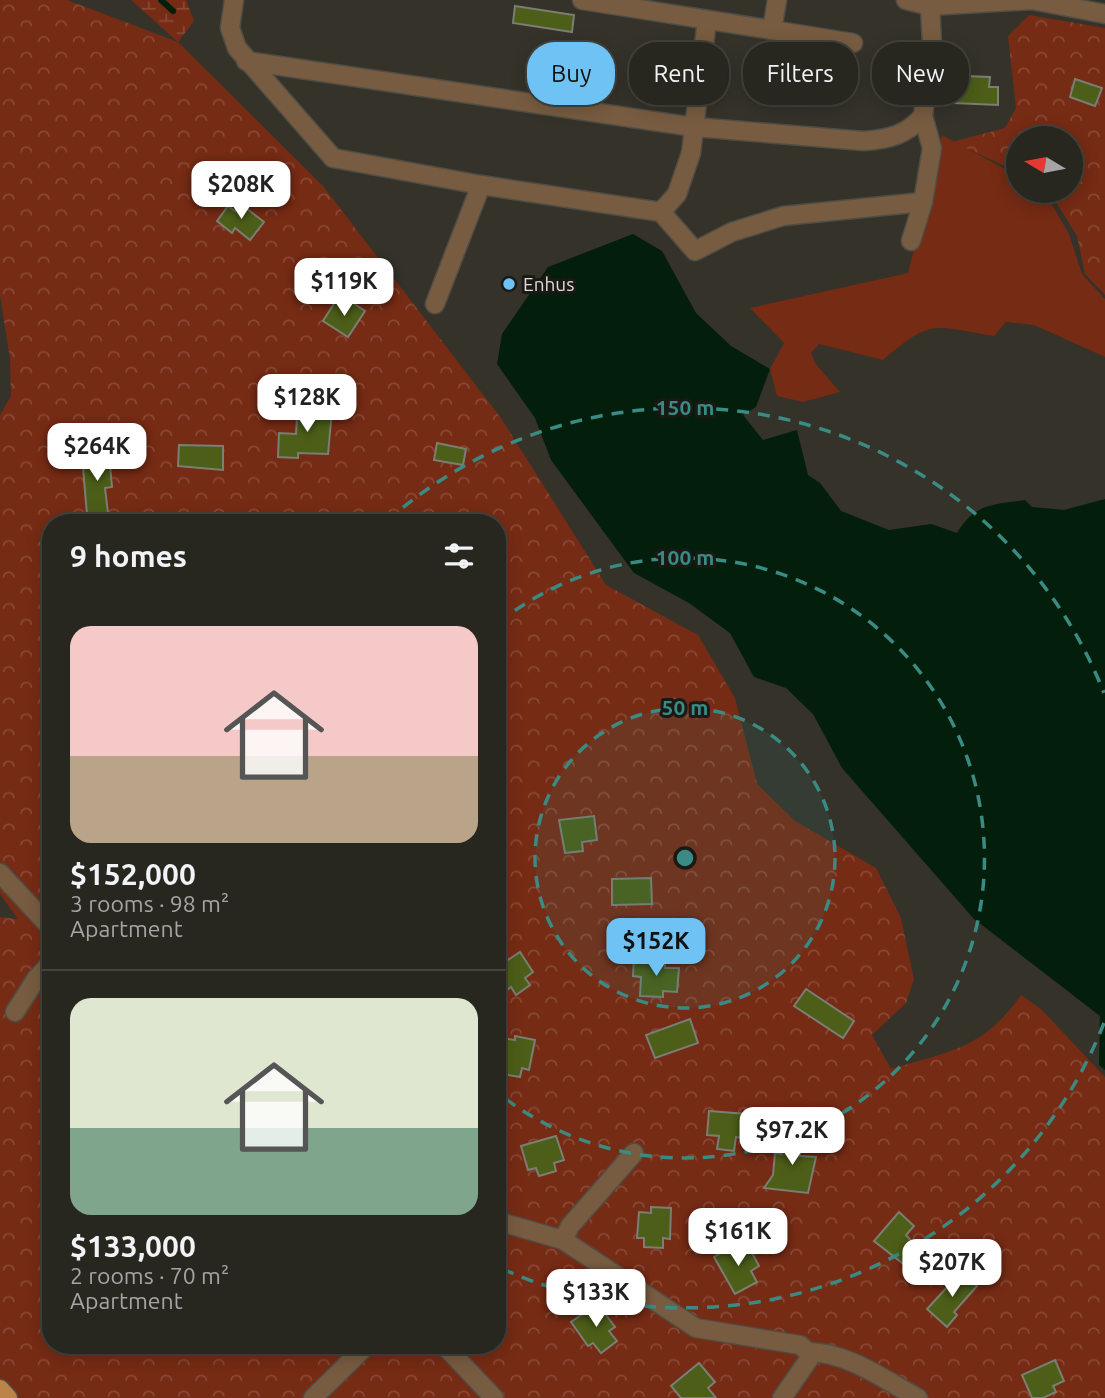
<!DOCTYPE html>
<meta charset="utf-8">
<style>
body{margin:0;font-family:Ubuntu,sans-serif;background:#33322c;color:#f1f3f6;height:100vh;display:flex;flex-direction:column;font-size:26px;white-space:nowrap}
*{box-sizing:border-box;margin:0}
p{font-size:23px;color:#a4a5a4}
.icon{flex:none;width:38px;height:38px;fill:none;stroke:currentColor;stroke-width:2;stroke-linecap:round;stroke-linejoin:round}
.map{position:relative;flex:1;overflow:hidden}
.sheet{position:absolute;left:42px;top:514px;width:464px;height:840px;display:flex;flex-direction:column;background:#27261f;border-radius:28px;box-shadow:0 4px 18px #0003,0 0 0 2px #43433d}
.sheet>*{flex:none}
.hud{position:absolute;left:527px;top:42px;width:472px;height:63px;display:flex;gap:14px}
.needle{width:46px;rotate:280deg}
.tools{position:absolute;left:1006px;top:126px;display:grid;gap:14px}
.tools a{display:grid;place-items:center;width:77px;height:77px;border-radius:50%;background:#27261f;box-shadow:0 4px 18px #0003,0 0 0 2px #43433d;font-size:35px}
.price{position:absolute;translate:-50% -60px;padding:0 16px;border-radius:14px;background:#fff;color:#222;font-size:23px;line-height:46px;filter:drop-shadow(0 2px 4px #0008)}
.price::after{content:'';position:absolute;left:50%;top:42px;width:21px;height:16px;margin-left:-10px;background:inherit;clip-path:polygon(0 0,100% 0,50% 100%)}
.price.active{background:#6fc2f4;color:#111}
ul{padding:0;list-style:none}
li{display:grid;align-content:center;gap:14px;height:371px;padding:0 28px}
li+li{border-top:2px solid #43433d}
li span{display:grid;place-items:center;height:217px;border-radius:21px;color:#555}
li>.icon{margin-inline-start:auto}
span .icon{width:126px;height:126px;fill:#fffc;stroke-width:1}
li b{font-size:30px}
h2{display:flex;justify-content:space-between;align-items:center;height:84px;padding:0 28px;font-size:30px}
.tag{padding:0 24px;border-radius:28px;background:#27261f;box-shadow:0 4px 18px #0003,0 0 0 2px #43433d;font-size:24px;line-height:63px}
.tag.active{background:#6fc2f4;color:#111}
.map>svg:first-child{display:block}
.forest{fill:url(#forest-crowns);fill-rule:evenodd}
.wetland{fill:url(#wetland-marsh)}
.green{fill:#762b14}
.water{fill:#041e0c}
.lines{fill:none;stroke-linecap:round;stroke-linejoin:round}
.stream{stroke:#041e0c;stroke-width:6}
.building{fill:#4c5e18;stroke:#7a7e74;stroke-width:2}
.minor-casing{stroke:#4f4d45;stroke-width:21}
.major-casing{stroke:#4f4d45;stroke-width:21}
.minor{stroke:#785c41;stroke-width:18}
.major{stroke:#bc8449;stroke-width:18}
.ring{fill:none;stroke:#398b83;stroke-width:3.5;stroke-dasharray:12 9}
.poi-dot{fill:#6fc2f4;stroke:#1b1916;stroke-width:2.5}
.labels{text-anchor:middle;stroke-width:6;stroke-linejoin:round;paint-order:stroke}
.poi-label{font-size:19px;fill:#dfddd8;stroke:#1b1916;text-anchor:start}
.centre{fill:#398b83;stroke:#1b1916;stroke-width:3.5}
.ring-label{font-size:21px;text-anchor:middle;font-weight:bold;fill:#398b83;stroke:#1b1916;stroke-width:6;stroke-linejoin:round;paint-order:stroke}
</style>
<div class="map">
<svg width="1105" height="1398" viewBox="0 0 1105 1398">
<defs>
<pattern id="forest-crowns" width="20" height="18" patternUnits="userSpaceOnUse" patternTransform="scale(1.75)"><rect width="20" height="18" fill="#762b14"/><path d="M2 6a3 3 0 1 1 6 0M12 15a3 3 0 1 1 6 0" fill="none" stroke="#894935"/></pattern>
<pattern id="wetland-marsh" width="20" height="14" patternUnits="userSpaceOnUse" patternTransform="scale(1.75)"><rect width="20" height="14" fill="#762b14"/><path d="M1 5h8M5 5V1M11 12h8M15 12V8" fill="none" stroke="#894935"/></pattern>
</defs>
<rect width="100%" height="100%" fill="#343229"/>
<g class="forest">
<path d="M 0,0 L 67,0 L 178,42 L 323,186 L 501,418 L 606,585 L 698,635 L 735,698 L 757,784 L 795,821 L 876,868 L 901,918 L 914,979 L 906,1003 L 872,1035 L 891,1069 C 950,1051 983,1049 1021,995 L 1041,1009 L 1105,1077 L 1105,1398 L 0,1398 L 0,917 L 18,919 L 0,894 L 0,415 L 11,396 L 10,359 L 0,295 ZM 51,523 L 497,523 L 497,1346 L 51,1346 Z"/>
<polygon points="1029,15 1105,28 1105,295 1085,274 1077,236 1049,191 1071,191 1071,138 1018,138 1018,172 952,142 1005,128 1016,108 1008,36"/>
</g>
<polygon class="wetland" points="131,0 186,0 194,21 178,42"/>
<path class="green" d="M 942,135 L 1018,176 L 1018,191 L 1044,191 L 1069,234 L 1082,274 L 1105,299 L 1105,357 L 1034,325 L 1006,322 L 994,336 C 933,326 932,318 883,360 L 819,344 L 811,353 L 815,363 L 840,392 L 803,402 L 777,396 L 770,369 L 784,343 L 750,308 L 908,273 Z"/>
<path class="water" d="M 633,234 L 662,251 L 696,313 L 731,346 L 770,369 L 756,407 L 743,415 L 763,440 L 797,430 L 808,475 L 820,483 L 841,511 L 889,530 L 931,524 L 957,533 C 975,503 992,505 1025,500 L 1032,507 L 1064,510 L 1105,499 L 1105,1070 L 1099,1065 L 1100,1016 L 974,919 L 842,768 L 813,714 L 786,688 L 754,677 L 730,633 L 689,603 L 634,573 L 551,460 L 535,418 L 497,364 L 502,334 L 548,267 Z"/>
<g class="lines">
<polyline class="stream" points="161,0 173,11"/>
</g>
<g class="building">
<polygon points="515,6 574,15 572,32 513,23"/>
<polygon points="965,76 990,77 989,87 998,87 998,105 953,103 954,85 964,86"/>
<polygon points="1075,79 1102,88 1095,106 1070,97"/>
<polygon points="241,204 264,222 250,240 235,228 232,233 217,221 228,206 235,211"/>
<polygon points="350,301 365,311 348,337 323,321 335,302 345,308"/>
<polygon points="298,400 310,410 332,410 328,454 298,453 298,458 278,457 279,433 296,434"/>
<polygon points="437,443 466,449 463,465 434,460"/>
<polygon points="179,445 223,446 223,470 178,466"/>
<polygon points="109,454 112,487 105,488 108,513 87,515 82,456"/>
<polygon points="594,816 597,840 582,842 583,851 565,853 559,820"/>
<polygon points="651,878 652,904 612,905 612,879"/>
<polygon points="520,952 533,972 525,978 530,985 516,995 511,987 503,993 497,983 497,967"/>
<polygon points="634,959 665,961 665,968 679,968 677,992 663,991 663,997 640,996 641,977 633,976"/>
<polygon points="806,989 854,1021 843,1038 794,1006"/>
<polygon points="690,1019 698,1043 655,1058 646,1035"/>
<polygon points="515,1036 535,1040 529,1070 522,1068 520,1077 502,1074 504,1063 497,1061 502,1038 515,1040"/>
<polygon points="709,1111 747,1114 744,1138 736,1137 734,1151 717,1149 719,1136 707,1135"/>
<polygon points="785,1130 802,1133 800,1156 816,1157 808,1193 764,1188 773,1175 775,1153 782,1154"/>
<polygon points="556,1136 564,1160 554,1163 556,1171 539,1176 536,1168 528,1170 521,1146"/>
<polygon points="651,1207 671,1208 670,1239 663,1238 663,1248 644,1247 644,1238 637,1238 639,1212 651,1213"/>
<polygon points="899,1212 914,1226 906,1235 919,1250 906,1266 874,1241"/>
<polygon points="736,1244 742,1255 751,1251 759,1266 751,1271 757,1282 735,1294 714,1257"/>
<polygon points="961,1272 977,1286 954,1312 957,1315 947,1327 927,1309"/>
<polygon points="600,1307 615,1327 609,1331 617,1341 601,1353 593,1343 588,1346 571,1322 587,1311 590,1315"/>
<polygon points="1055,1360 1064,1381 1053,1386 1056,1392 1043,1398 1032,1398 1022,1375"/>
<polygon points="699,1363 715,1382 708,1388 716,1398 681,1398 671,1386"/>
</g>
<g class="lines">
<defs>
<g id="minor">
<polyline points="234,0 230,28 237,48 333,158 481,185 661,212 695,251 732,232 783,216 923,202"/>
<polyline points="582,0 772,30 777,0"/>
<polyline points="906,0 930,6 1032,0 1105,14"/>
<polyline points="772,30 853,43"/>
<path d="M 246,61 L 694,127 L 864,141 C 890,139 906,135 923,116"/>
<polyline points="661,212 677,194 691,153 707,20"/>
<polyline points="911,241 923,202 932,148 923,116 932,43 930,6"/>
<polyline points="435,304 481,185"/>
<polyline points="0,873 51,928"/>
<polyline points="15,1012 36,979 51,963"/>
<polyline points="497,1221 563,1240 696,1328 800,1345 808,1352 809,1359 782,1398"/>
<polyline points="563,1240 570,1226 634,1153"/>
<polyline points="445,1346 494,1398"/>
<path d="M 808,1352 C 847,1352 885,1380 918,1398"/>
<polyline points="313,1398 366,1346"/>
</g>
<polyline id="major" points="0,1389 8,1398"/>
</defs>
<use href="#minor" class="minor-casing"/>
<use href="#major" class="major-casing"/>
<use href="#minor" class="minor"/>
<use href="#major" class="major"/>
</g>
<circle cx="685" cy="858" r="150" fill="#398b83" fill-opacity=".12"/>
<g class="ring">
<circle cx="685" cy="858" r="150"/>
<path d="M498 623A300 300 0 1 1 498 1093"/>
<path d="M1104 1023A450 450 0 0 1 498 1267M387 521A450 450 0 0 1 1104 693"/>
</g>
<circle class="poi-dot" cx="509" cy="284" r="7"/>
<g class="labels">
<g class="poi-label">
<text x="523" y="291">Enhus</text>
</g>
</g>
<circle cx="685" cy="858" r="10" class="centre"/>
<g class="ring-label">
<text x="685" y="415">150 m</text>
<text x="685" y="565">100 m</text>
<text x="685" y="715">50 m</text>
</g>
</svg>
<div class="tools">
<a><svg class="needle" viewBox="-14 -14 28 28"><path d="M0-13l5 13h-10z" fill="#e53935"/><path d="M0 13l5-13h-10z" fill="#a4a5a4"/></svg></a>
</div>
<b class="price" style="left:241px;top:221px">$208K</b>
<b class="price" style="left:344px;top:318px">$119K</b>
<b class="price" style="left:307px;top:434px">$128K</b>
<b class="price" style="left:97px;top:483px">$264K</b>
<b class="price active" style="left:656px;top:978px">$152K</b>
<b class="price" style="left:792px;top:1167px">$97.2K</b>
<b class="price" style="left:738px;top:1268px">$161K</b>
<b class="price" style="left:952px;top:1299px">$207K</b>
<b class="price" style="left:596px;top:1329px">$133K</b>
<div class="hud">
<a class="tag active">Buy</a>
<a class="tag">Rent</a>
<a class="tag">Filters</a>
<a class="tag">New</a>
</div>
<section class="sheet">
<h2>9 homes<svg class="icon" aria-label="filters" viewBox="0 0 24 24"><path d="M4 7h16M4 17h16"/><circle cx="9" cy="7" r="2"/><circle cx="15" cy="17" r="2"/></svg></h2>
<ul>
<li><span style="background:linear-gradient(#f6c9c9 60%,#b9a48a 0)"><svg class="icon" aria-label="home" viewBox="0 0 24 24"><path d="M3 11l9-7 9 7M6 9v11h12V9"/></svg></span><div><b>$152,000</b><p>3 rooms · 98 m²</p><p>Apartment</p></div></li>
<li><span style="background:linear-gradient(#dfe7d0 60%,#7fa58c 0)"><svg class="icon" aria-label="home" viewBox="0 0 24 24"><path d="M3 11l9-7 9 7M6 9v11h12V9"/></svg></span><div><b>$133,000</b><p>2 rooms · 70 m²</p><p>Apartment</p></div></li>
</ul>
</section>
</div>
